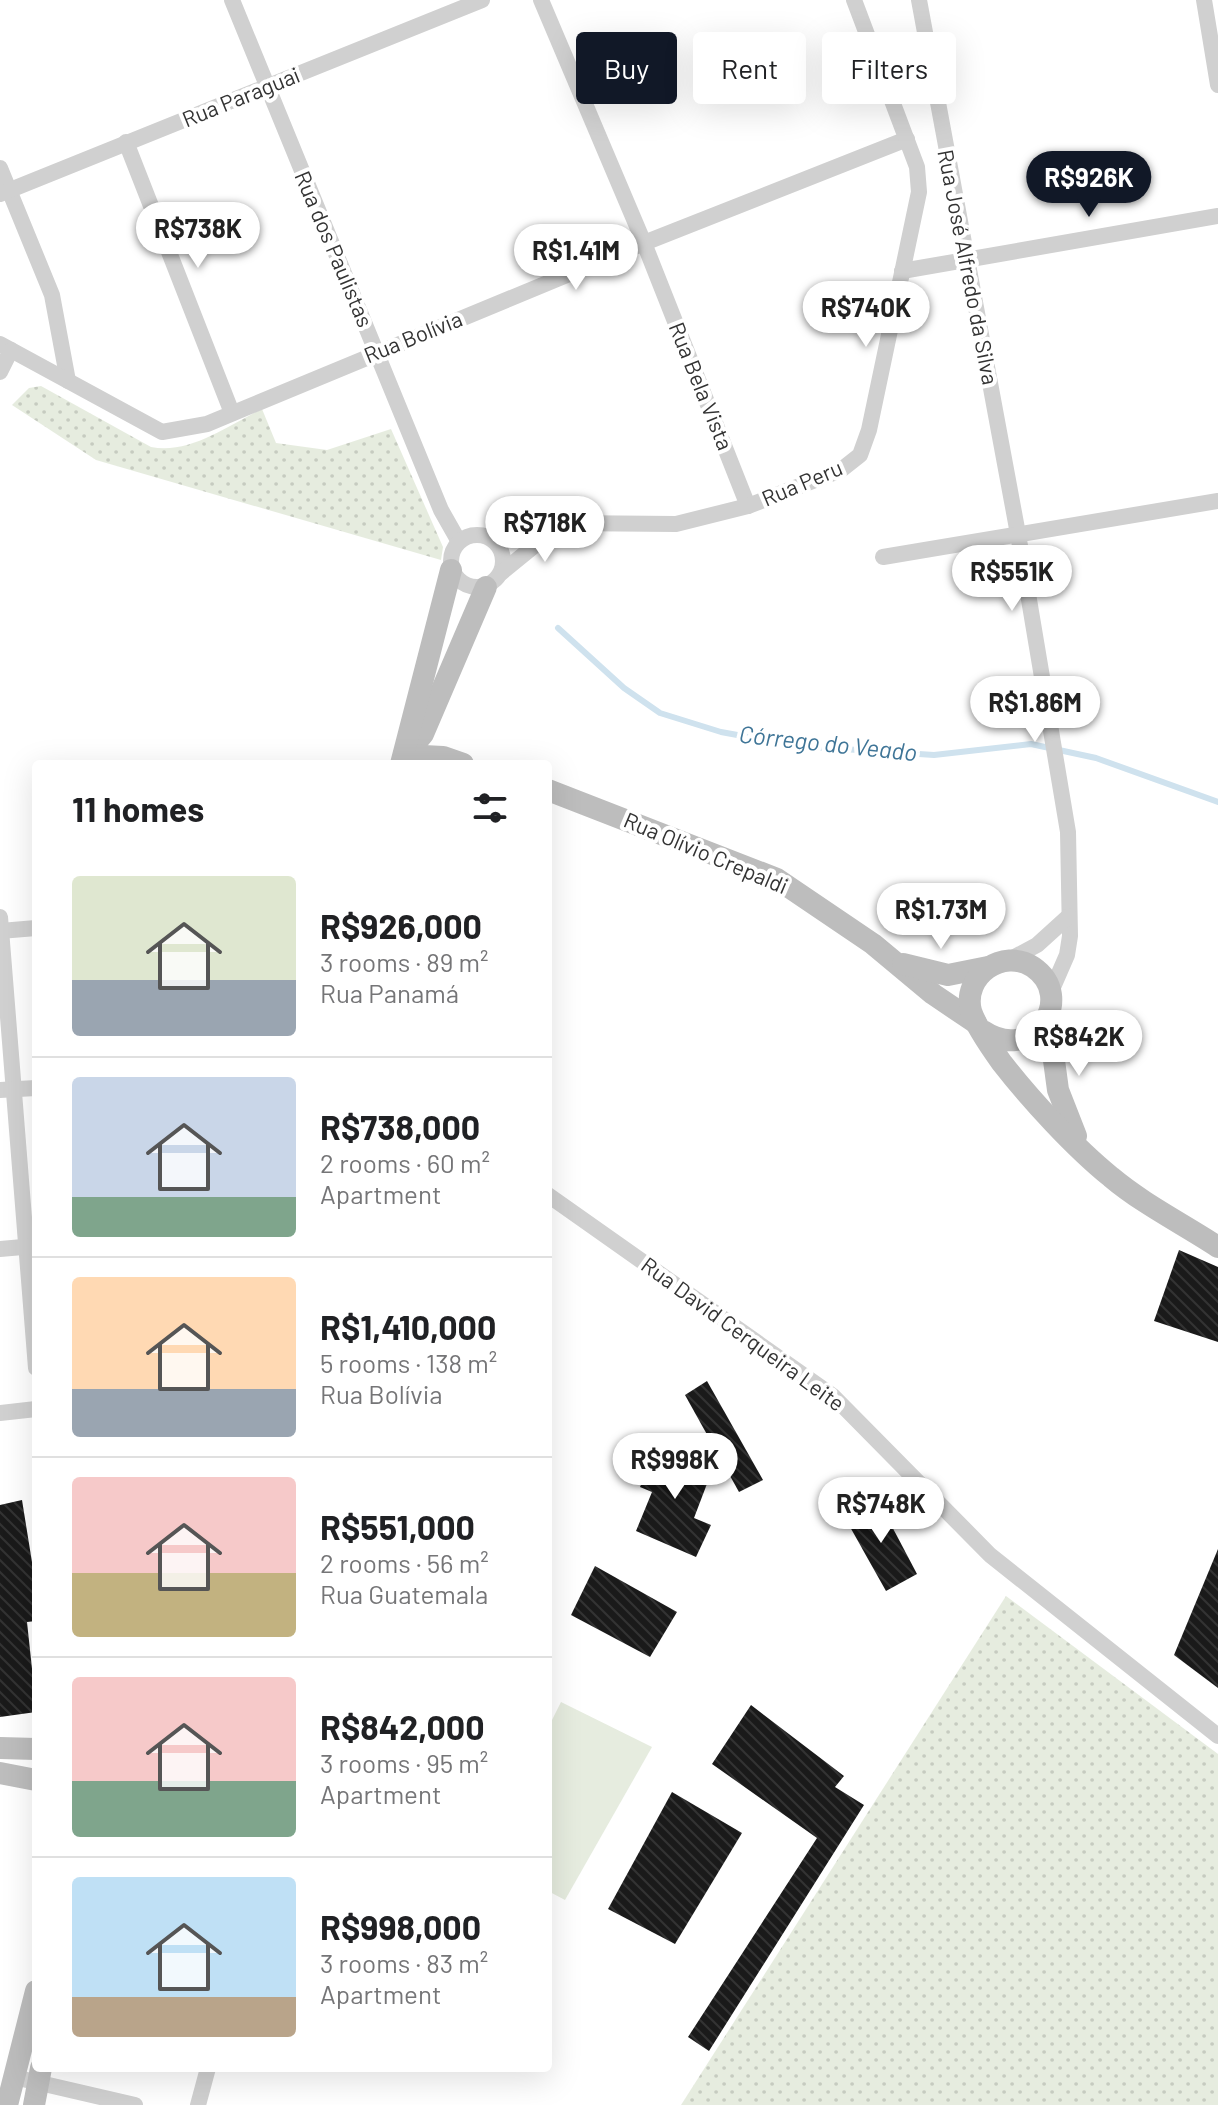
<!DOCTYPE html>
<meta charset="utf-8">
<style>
body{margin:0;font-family:Barlow,sans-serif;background:#f6f6f6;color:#202124;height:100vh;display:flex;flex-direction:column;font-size:30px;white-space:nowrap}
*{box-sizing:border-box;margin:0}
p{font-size:26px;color:#757577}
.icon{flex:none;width:44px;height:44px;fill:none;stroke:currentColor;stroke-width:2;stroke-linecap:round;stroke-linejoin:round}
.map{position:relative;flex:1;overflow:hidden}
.panel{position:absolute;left:32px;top:760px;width:520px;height:1312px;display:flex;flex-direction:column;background:#fff;border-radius:8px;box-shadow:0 8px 32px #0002}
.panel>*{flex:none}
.top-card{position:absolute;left:576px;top:32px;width:522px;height:72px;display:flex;gap:16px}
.price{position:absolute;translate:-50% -68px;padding:0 18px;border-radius:28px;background:#fff;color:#222;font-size:26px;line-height:52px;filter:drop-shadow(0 2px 4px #0008)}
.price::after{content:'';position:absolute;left:50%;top:48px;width:24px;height:18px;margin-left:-12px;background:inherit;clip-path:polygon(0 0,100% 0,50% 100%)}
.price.selected{background:#111827;color:#fff}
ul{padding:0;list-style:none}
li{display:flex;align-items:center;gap:24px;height:200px;padding:0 40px}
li+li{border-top:2px solid #e0e0e0}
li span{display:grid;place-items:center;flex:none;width:224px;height:160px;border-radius:8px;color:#555}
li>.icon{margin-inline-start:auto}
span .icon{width:96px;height:96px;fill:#fffc;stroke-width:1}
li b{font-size:34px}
h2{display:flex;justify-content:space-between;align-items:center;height:96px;padding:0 40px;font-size:34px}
.chip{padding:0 28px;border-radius:8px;background:#fff;box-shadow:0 8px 32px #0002;font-size:28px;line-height:72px}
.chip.selected{background:#111827;color:#fff}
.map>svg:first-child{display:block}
.grass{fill:url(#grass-dots)}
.pitch{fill:#e6ecdf}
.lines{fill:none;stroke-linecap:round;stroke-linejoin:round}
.stream{stroke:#cfe2ee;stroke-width:6}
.building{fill:url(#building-back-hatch)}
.street{stroke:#d0d0d0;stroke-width:16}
.secondary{stroke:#bdbdbd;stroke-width:22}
.labels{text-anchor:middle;stroke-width:8;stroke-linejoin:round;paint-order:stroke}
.street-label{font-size:22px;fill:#333;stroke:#fff}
.water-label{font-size:24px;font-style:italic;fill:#3f7597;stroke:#fff}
</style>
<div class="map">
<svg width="1218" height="2105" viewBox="0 0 1218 2105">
<defs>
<pattern id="grass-dots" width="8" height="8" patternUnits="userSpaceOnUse" patternTransform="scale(2)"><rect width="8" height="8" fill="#e6ecdf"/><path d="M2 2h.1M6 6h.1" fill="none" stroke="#c6cbc0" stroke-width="1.8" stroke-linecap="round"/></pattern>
<pattern id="building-back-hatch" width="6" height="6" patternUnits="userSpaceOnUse" patternTransform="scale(2)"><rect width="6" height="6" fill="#1a1a1a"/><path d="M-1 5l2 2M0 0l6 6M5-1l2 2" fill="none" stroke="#333"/></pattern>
</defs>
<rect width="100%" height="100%" fill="#fff"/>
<g class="grass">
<path d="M 41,386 L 151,447 C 189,455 229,425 262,409 L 276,443 L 327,450 L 391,429 L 443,547 L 441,560 L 96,460 L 12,405 L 29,388 Z"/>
<polygon points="1006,1596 1218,1754 1218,2105 681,2105"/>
</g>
<polygon class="pitch" points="561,1702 652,1747 565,1900 548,1891 548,1728"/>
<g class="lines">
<polyline class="stream" points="558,628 624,688 660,713 721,732 797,746 934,755 1031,744 1096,758 1218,802"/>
</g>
<g class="building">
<polygon points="1179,1250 1218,1267 1218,1342 1154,1321"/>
<polygon points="707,1381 763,1480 739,1492 685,1395"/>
<polygon points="658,1445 713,1468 694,1518 711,1525 696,1557 636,1531 652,1492 640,1487"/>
<polygon points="22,1500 36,1587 36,1621 27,1622 33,1678 36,1677 36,1712 0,1717 0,1505"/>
<polygon points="878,1500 917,1574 886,1591 845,1518"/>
<polygon points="1218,1549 1218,1688 1174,1655"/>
<polygon points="595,1566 677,1612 650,1657 571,1615"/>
<polygon points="751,1705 844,1776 835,1787 864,1805 709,2051 688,2037 817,1838 712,1764"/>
<polygon points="672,1792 742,1833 675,1944 608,1909"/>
</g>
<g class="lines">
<g class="street">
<polyline points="232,0 441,510 458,540"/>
<polyline points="541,0 644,243 748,506"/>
<polyline points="919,0 1018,534 1068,832 1070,936 1067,955 1050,994"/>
<polyline points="1204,0 1218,85"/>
<polyline points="126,142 232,413"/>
<polyline points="0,168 52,295 68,381"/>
<polyline points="0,194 482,0"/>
<polyline points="902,271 1218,216"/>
<polyline points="0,344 162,432 207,424 644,243 907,139"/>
<polyline points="0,372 11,350"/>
<circle cx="477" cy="561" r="26"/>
<polyline points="489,536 562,523 676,524 748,506 841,470 860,455 869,430 919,192 917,167 854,0"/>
<polyline points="883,557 1218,501"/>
<polyline points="501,573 561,524"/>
<polyline points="0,917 36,1368"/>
<polyline points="0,931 36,928"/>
<polyline points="1009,960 1037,945 1069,916"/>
<polyline points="0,1090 36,1088"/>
<polyline points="548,1195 833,1396 990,1555 1218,1736"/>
<polyline points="0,1249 34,1246"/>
<polyline points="0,1413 36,1409"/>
<polyline points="14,2077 135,2105"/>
<polyline points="198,2105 208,2068"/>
</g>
<g class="secondary">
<polyline points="413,746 423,734 486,587"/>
<polyline points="404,755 443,757 463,764"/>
<polyline points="401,764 451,570"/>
<polyline points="548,790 777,879 873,944 933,994 976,1023"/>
<polyline points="903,964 948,975 988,967"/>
<polyline points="1048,1016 1058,1090 1076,1136"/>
<path d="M 983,1031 C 1034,1065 1077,997 1033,967 C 1003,947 962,976 971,1011 C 976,1027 992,1049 1002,1063 C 1030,1099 1075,1148 1111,1177 C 1143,1204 1183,1224 1218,1247"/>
<polyline points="0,1748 36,1749"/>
<polyline points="0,1773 36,1780"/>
<polyline points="7,2105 36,1991"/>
<polyline points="34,2105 41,2068"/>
</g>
</g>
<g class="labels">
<g class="street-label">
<text transform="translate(241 97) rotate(-22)" y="8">Rua Paraguai</text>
<text transform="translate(334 249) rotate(67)" y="8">Rua dos Paulistas</text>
<text transform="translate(968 267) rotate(79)" y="8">Rua José Alfredo da Silva</text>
<text transform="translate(413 337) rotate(-22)" y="8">Rua Bolívia</text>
<text transform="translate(701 386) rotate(68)" y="8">Rua Bela Vista</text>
<text transform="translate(802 483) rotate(-23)" y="8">Rua Peru</text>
<text transform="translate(706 853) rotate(23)" y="8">Rua Olívio Crepaldi</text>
<text transform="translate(743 1334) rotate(36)" y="8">Rua David Cerqueira Leite</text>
</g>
<g class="water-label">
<text transform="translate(828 744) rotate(6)" y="8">Córrego do Veado</text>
</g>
</g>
</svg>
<b class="price selected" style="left:1089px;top:219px">R$926K</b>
<b class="price" style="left:198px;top:270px">R$738K</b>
<b class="price" style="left:576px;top:292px">R$1.41M</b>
<b class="price" style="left:866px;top:349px">R$740K</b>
<b class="price" style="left:545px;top:564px">R$718K</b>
<b class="price" style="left:1012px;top:613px">R$551K</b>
<b class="price" style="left:1035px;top:744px">R$1.86M</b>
<b class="price" style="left:941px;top:951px">R$1.73M</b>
<b class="price" style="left:1079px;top:1078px">R$842K</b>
<b class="price" style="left:675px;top:1501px">R$998K</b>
<b class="price" style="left:881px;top:1545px">R$748K</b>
<div class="top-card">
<a class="chip selected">Buy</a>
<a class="chip">Rent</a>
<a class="chip">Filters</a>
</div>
<section class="panel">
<h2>11 homes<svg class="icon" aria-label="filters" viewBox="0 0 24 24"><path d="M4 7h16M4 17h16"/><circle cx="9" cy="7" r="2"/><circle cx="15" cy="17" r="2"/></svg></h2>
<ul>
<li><span style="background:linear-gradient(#dfe7d0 65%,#9aa5b1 0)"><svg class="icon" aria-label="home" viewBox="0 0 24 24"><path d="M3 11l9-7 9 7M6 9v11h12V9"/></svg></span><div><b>R$926,000</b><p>3 rooms · 89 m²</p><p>Rua Panamá</p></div></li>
<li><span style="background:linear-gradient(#c9d6e8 75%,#7fa58c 0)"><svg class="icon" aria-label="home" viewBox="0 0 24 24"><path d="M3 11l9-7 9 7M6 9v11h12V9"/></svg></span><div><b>R$738,000</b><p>2 rooms · 60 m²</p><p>Apartment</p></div></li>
<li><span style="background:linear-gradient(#ffd9b3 70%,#9aa5b1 0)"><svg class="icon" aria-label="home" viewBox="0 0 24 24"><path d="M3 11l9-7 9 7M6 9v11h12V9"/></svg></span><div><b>R$1,410,000</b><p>5 rooms · 138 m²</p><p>Rua Bolívia</p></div></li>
<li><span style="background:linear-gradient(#f6c9c9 60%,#c2b280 0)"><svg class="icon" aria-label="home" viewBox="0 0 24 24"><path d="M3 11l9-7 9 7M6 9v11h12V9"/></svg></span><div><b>R$551,000</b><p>2 rooms · 56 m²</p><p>Rua Guatemala</p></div></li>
<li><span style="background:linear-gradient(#f6c9c9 65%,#7fa58c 0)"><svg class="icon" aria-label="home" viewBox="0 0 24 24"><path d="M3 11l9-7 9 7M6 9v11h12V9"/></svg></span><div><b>R$842,000</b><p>3 rooms · 95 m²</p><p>Apartment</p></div></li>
<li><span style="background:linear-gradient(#bfe0f5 75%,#b9a48a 0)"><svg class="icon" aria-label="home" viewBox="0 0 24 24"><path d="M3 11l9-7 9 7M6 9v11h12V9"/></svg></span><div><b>R$998,000</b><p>3 rooms · 83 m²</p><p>Apartment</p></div></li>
</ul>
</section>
</div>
